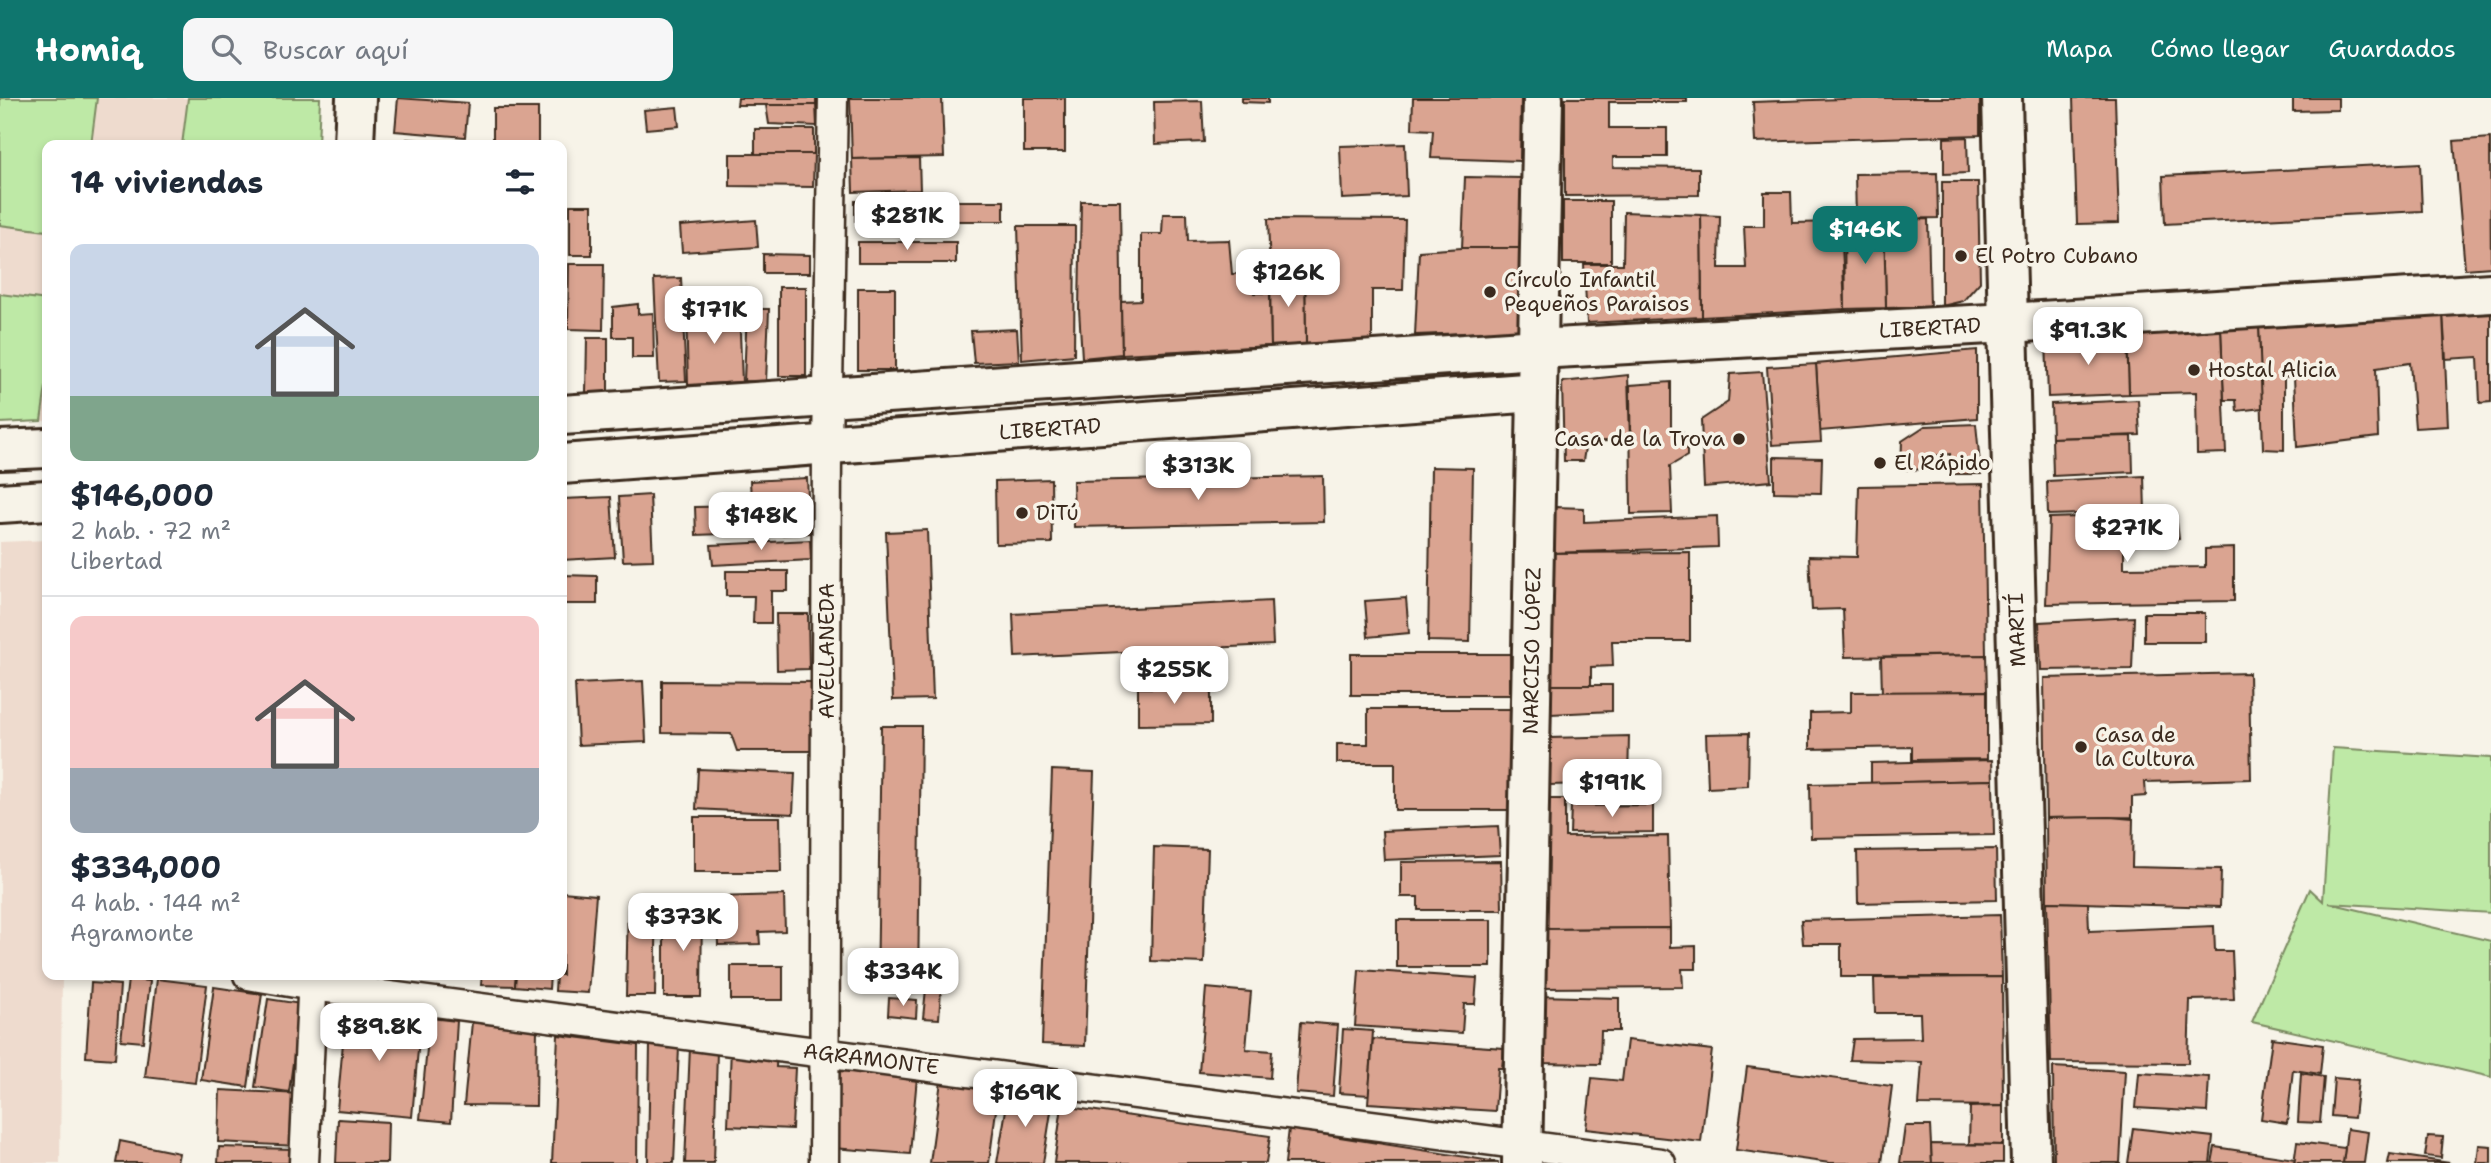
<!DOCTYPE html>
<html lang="es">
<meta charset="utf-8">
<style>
body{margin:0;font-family:"Shantell Sans",sans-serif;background:#f6f6f7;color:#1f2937;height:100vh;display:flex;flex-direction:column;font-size:26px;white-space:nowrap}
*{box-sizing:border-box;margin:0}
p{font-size:23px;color:#747a83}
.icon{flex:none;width:38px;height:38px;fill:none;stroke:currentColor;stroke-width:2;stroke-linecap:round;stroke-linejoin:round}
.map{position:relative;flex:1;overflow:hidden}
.sheet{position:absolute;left:42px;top:42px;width:525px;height:840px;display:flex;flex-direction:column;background:#fff;border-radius:14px;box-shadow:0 4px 10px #0003}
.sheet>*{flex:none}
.price{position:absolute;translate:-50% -60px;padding:0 16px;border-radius:14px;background:#fff;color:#222;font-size:23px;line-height:46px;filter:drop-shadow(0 2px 4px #0008)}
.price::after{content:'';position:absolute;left:50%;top:42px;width:21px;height:16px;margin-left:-10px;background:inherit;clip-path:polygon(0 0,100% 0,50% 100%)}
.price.selected{background:#0f766e;color:#fff}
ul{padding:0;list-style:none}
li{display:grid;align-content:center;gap:14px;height:371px;padding:0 28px}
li+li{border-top:2px solid #e0e1e3}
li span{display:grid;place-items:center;height:217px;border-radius:14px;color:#555}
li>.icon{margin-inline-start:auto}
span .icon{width:126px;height:126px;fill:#fffc;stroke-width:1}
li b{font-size:30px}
h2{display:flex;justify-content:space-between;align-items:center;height:84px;padding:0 28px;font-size:30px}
header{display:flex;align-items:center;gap:42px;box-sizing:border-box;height:98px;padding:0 35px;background:#0f766e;color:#fff}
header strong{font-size:33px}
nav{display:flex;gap:38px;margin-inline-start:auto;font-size:24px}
.search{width:490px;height:63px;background:#f6f6f7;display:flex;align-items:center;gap:18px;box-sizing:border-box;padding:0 24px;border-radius:14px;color:#747a83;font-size:26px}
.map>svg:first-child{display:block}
.built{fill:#eedbce}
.green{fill:#bee9a6;stroke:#7c8a62;stroke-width:2}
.building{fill:#daa491;stroke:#3b2a1e;stroke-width:2}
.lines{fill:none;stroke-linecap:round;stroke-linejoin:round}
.street-casing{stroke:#3b2a1e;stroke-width:33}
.secondary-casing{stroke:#3b2a1e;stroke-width:44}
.primary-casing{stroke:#3b2a1e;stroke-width:44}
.street{stroke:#f7f3e8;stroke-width:28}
.secondary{stroke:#f7f3e8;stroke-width:38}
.primary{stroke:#f7f3e8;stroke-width:38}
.poi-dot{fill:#3b2a1e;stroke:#f7f3e8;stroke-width:2.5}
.labels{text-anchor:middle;stroke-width:7;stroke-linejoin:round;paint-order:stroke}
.poi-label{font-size:21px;fill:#3b2a1e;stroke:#f7f3e8;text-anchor:start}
.street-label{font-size:21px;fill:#3b2a1e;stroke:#f7f3e8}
</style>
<header>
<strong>Homiq</strong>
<div class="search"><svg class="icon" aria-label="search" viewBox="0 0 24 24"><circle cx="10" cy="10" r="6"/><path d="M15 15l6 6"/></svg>Buscar aquí</div>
<nav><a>Mapa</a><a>Cómo llegar</a><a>Guardados</a></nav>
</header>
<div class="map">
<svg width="2491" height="1065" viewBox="0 0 2491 1065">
<rect width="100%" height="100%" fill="#f7f3e8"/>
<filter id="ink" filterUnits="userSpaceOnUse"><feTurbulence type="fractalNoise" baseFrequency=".0143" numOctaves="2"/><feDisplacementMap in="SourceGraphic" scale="14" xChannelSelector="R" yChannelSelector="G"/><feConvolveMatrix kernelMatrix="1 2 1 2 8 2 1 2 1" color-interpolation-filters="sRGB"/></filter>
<g filter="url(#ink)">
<g class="built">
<polygon points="0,0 320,0 318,47 47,47 47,323 0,325"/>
<polygon points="47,442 47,877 62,877 60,1065 0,1065 0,444"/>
</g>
<g class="green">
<polygon points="0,0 97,0 91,47 47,47 47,133 0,127"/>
<polygon points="188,0 320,0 318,47 182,47"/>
<polygon points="0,196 47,202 47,281 41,323 0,325"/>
<polygon points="2333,650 2491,660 2491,815 2329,805 2491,843 2491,979 2252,924 2310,791 2323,803"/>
</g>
<g class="building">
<polygon points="398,0 468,5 465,39 395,33"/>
<polygon points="738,0 816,0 816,7 737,7"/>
<polygon points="850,0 942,0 944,59 852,61"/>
<rect x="1024" y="0" width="41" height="54"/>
<polygon points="1242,0 1268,0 1268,5 1242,4"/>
<polygon points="1413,0 1521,0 1520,63 1431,60 1433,32 1412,31"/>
<polygon points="1565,0 1687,0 1687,4 1609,4 1609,30 1667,30 1667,59 1613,59 1613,69 1699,70 1699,97 1565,98"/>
<polygon points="1980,0 1980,37 1755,44 1753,4 1870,0"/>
<polygon points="2073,0 2115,0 2119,125 2077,126"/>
<polygon points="2293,0 2338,0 2338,12 2293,13"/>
<polygon points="1202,3 1204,44 1155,46 1154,4"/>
<polygon points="766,7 816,7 817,28 769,26"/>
<polygon points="677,9 679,28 646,31 644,12"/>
<rect x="493" y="10" width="45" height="37"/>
<rect x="755" y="31" width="59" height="25"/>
<polygon points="1967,39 1968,75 1944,76 1944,40"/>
<polygon points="2490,40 2491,169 2465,171 2454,43"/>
<polygon points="407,41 468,46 467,47 407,47"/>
<polygon points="1405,46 1407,98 1342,101 1340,48"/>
<polygon points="730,56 814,56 813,89 730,88"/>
<polygon points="919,60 920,92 853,94 852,61"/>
<polygon points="2420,65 2422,113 2165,126 2163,78"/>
<polygon points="1937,75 1938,120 1856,122 1855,76"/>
<polygon points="1465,79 1523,80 1521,150 1462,150"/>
<polygon points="1942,84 1978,84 1980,184 1963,203 1942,208"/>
<polygon points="1764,94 1791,94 1792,125 1841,124 1845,211 1702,219 1701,117 1720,118 1719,170 1746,170 1744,128 1764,128"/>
<rect x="855" y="103" width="149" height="20"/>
<polygon points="1081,103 1120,103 1122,256 1082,260 1079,211"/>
<rect x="1563" y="103" width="48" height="62"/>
<rect x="570" y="107" width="22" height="50"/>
<polygon points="1624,114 1701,117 1702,219 1587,225 1584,166 1623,166"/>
<polygon points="1163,116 1187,116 1188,143 1229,142 1232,176 1253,176 1254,195 1270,195 1271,248 1122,256 1121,203 1141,202 1141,136 1162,136"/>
<polygon points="1268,121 1405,122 1403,192 1372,192 1372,244 1306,247 1305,175 1270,174"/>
<polygon points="1928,121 1930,209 1886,210 1884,122"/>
<polygon points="756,122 758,149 682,154 680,128"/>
<polygon points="1884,124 1886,210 1845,211 1844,125"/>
<polygon points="1018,128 1075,128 1074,257 1022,262"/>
<rect x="858" y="144" width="98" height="21"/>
<polygon points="1462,150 1521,150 1520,233 1415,237 1419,153"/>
<polygon points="763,156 810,157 810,175 763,175"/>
<polygon points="569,166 604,166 603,232 568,231"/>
<polygon points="1270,174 1305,175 1306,247 1271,248"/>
<polygon points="681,180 686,283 659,284 654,181"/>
<rect x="779" y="189" width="27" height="89"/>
<rect x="858" y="190" width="37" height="82"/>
<polygon points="638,206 638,216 653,215 654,260 632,260 632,239 613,239 613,209"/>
<polygon points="686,210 739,210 742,284 688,287"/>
<polygon points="747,211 769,211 766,284 744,283"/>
<polygon points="2491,214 2491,304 2480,305 2478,259 2446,261 2443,216"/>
<polygon points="2443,216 2448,328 2415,330 2410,265 2376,270 2378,339 2297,349 2294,278 2284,279 2284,352 2263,351 2259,229"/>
<polygon points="2259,229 2262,310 2237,313 2236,302 2224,302 2221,231"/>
<polygon points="1017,231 1019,263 974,265 971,233"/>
<polygon points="2221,231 2226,355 2197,356 2196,294 2129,296 2127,238"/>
<polygon points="2127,238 2129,296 2048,299 2046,242"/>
<polygon points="587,240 608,240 608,295 586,295"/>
<polygon points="1977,252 1977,320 1820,333 1816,266"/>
<polygon points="1816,266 1821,344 1772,347 1767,269"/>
<polygon points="1762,274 1771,383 1704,389 1701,322 1728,304 1730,276"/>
<polygon points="1628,277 1630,342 1586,344 1583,363 1564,363 1562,284"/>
<polygon points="1671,284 1671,333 1682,333 1687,344 1687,358 1670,368 1672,415 1631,416 1630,287"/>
<polygon points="2138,302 2140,337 2052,340 2051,306"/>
<polygon points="1976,326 1981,376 1950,376 1950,356 1933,358 1933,371 1901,372 1902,343 1925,328"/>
<polygon points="2132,338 2133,374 2053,378 2052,340"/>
<polygon points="1774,359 1822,360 1821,395 1774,394"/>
<polygon points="1431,369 1473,370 1470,544 1428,543"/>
<polygon points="1323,378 1324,424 1074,429 1073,383"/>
<polygon points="2144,378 2145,414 2048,417 2047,383"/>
<polygon points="807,380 810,435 753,438 750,383"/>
<polygon points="1051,381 1052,445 996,446 995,383"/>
<polygon points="1983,386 1986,557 1845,559 1843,511 1812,512 1809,458 1857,459 1859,388"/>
<polygon points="650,397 653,462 623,463 619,399"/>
<polygon points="611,399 615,459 562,462 562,401"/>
<polygon points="748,408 749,435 696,437 695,409"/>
<polygon points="1555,409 1584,410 1584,424 1717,418 1718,449 1551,455"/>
<polygon points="2176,416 2179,441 2124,441 2124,470 2205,469 2205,451 2234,450 2234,503 2046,506 2049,420"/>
<polygon points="927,432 933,601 893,602 886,434"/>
<polygon points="810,442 811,462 713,467 711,447"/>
<polygon points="1690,454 1690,543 1612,543 1613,568 1591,569 1591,587 1552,587 1551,455"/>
<polygon points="726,473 788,473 788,493 771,493 771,525 753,525 754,498 726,498"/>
<polygon points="562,477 597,478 597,506 562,506"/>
<polygon points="1406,500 1409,535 1368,539 1365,503"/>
<polygon points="1271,503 1273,547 1015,559 1013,516"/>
<rect x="2144" y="515" width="61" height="29"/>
<polygon points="776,516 808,516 809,571 777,572"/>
<polygon points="2134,519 2132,571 2041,572 2039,524"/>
<rect x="1351" y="556" width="159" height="41"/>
<polygon points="1986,557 1987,593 1882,596 1881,559"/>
<polygon points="2249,575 2251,681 2145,684 2146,698 2132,699 2132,719 2046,720 2044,580"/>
<polygon points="643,583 646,644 578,647 575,586"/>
<polygon points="662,583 814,584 813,653 737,653 731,636 662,635"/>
<polygon points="1552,587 1612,587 1612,613 1551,616"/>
<polygon points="1138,590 1211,590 1211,626 1138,627"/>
<polygon points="1987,593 1987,661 1912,662 1912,649 1810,651 1810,615 1851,614 1851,594"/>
<polygon points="1368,611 1512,611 1512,712 1395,712 1395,665 1337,665 1337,646 1368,646"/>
<polygon points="881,628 921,628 918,894 877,894"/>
<polygon points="1749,635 1748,688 1708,690 1706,636"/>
<polygon points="1629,638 1628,685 1549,687 1549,640"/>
<polygon points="1992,662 1993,682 1871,685 1871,665"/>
<polygon points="698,671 795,675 793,716 696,711"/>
<polygon points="1052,672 1094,674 1085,948 1042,946"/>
<polygon points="1993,682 1994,737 1811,740 1810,686"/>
<polygon points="1541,701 1565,701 1565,739 1668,738 1670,830 1541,831"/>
<polygon points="1653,707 1653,734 1570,735 1571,708"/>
<polygon points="694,719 780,719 781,774 694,774"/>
<polygon points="2110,719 2133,721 2132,769 2221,771 2220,809 2047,804 2046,720"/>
<polygon points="1498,728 1500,757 1384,762 1382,733"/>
<polygon points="1154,749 1208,751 1204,865 1151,863"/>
<polygon points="1996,751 1997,802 1858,805 1857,753"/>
<polygon points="1501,763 1502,812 1418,812 1418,799 1401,799 1401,764"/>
<polygon points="562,794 596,797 588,895 555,893 556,877 562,877"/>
<polygon points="784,797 785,833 759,834 760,846 718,847 717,799"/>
<polygon points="628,803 657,804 655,898 626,898"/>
<polygon points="2047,804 2088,805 2089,833 2214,828 2215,853 2232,853 2234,901 2190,902 2188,965 2051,964"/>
<polygon points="664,812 702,812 701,899 664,899"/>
<polygon points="2000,817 2002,879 1841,879 1841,846 1803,846 1801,822"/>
<rect x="1397" y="822" width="94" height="47"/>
<polygon points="1670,830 1670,849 1696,848 1696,871 1682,871 1683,889 1541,890 1541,831"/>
<rect x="731" y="868" width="52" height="34"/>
<polygon points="1359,872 1477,880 1475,906 1464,906 1462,935 1355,928"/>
<polygon points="425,877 474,877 474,879"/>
<polygon points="482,877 516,877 515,888 481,887"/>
<polygon points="516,877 550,877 549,891 515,888"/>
<polygon points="2002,879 2003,1008 1919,1007 1922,964 1850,962 1853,941 1921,940 1920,915 1875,915 1874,880"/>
<polygon points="128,881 150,883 143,944 121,942"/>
<polygon points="157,881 207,887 195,985 145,979"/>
<polygon points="91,885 120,887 115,961 86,959"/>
<polygon points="214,889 262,896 248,989 201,982"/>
<polygon points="1206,890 1251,894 1246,951 1272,953 1270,980 1199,974"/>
<polygon points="926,891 941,892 939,921 923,920"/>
<polygon points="1537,898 1619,900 1619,933 1601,933 1600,966 1536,965"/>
<polygon points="889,900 917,902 916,920 888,917"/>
<polygon points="268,901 301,906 289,994 255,989"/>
<polygon points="346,911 421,918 412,1019 337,1012"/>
<polygon points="430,920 457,923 451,1024 420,1021"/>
<polygon points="472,924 537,929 536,1008 464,1007"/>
<polygon points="1301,924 1338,927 1333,998 1296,995"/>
<polygon points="1343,931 1373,933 1369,997 1339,995"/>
<polygon points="558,937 638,947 637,1065 552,1065"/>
<polygon points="2272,940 2323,947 2320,976 2293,972 2287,1025 2261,1021"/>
<polygon points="1373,941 1504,950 1502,970 1498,970 1495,1013 1368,1005"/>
<polygon points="1627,942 1712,952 1701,1044 1586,1031 1592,980 1622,983"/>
<polygon points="650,946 679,949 674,1065 648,1065"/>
<polygon points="690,949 717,952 714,1065 685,1065"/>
<polygon points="731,949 777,951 776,969 795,970 792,1031 728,1028"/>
<polygon points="1747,969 1892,988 1882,1065 1830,1065 1736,1052"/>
<polygon points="2053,969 2125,973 2120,1065 2054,1065"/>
<polygon points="840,973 917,979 910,1056 833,1050"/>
<polygon points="2139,975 2209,979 2207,1014 2136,1010"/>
<polygon points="2301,975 2324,979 2320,1025 2298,1024"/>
<polygon points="2334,980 2358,982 2354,1020 2331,1018"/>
<polygon points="941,983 999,990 989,1065 930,1065"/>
<polygon points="220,992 301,996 298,1048 218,1044"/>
<polygon points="1009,994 1053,1001 1043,1065 997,1065"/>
<polygon points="1062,1008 1270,1038 1266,1065 1054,1065"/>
<polygon points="2003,1008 2003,1047 1969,1046 1970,1009"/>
<polygon points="338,1021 388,1024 387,1065 336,1065"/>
<polygon points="1905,1028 1930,1028 1932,1065 1900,1065"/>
<polygon points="2133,1030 2213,1039 2210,1065 2128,1065"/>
<polygon points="1289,1031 1498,1064 1498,1065 1285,1065"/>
<polygon points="2347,1031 2368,1034 2364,1065 2343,1065"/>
<polygon points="2428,1038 2443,1039 2441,1060 2425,1058"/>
<polygon points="120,1043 179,1055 177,1065 116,1065"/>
<polygon points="2297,1044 2345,1050 2343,1065 2294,1065"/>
<polygon points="1931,1046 2003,1047 2003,1065 1932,1065"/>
<polygon points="2479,1047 2491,1048 2491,1065 2477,1065"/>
<polygon points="219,1049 294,1051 293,1065 218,1065"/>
<polygon points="2215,1049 2295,1061 2294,1065 2212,1065"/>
<polygon points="2390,1056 2450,1065 2388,1065"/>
</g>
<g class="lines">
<defs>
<g id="street">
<polyline points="248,877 313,888 1661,1065"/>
<polyline points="304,1065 313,877"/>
<polyline points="824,1065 827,348 833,0"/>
</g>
<g id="secondary">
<polyline points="354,47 356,0"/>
<polyline points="2008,225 2031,1065"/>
<polyline points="1522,1065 1537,294"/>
</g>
<g id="primary">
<polyline points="2002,0 2008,225"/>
<polyline points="562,317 1537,251 2008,225 2491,195"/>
<polyline points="0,352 47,350"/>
<polyline points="562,366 1537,294 1543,0"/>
<polyline points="0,405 47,402"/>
</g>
</defs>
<use href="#street" class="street-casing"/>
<use href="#secondary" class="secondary-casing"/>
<use href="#primary" class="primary-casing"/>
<use href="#street" class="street"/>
<use href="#secondary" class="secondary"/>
<use href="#primary" class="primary"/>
</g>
</g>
<g class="poi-dot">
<circle cx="1961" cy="158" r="7"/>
<circle cx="1490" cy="194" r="7"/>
<circle cx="2194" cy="272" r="7"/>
<circle cx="1739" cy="341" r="7"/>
<circle cx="1880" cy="365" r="7"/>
<circle cx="1022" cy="415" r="7"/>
<circle cx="2081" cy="649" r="7"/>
</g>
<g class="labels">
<g class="poi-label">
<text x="1975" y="165">El Potro Cubano</text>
<text x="1504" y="189">Círculo Infantil<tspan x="1504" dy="24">Pequeños Paraisos</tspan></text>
<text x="2208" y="279">Hostal Alicia</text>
<text x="1725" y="348" text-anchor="end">Casa de la Trova</text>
<text x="1894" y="372">El Rápido</text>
<text x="1036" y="422">DiTú</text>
<text x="2095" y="644">Casa de<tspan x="2095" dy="24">la Cultura</tspan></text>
</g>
<g class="street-label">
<text transform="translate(1930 230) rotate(-3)" y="7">LIBERTAD</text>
<text transform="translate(1050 331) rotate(-4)" y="7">LIBERTAD</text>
<text transform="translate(2017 532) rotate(-92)" y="7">MARTÍ</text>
<text transform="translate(827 553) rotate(-90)" y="7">AVELLANEDA</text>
<text transform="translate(1532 553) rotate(-89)" y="7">NARCISO LÓPEZ</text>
<text transform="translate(871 961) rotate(7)" y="7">AGRAMONTE</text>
</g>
</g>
</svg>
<b class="price" style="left:907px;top:154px">$281K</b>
<b class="price selected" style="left:1865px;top:168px">$146K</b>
<b class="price" style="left:1288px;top:211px">$126K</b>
<b class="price" style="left:714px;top:248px">$171K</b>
<b class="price" style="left:2088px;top:269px">$91.3K</b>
<b class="price" style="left:1198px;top:404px">$313K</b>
<b class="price" style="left:761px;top:454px">$148K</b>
<b class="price" style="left:2127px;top:466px">$271K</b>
<b class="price" style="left:1174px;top:608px">$255K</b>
<b class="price" style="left:1612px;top:721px">$191K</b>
<b class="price" style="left:683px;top:855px">$373K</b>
<b class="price" style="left:903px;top:910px">$334K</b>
<b class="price" style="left:379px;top:965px">$89.8K</b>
<b class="price" style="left:1025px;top:1031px">$169K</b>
<section class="sheet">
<h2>14 viviendas<svg class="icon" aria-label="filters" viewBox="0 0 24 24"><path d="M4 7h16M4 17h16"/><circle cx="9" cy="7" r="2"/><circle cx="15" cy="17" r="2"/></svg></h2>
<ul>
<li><span style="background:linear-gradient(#c9d6e8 70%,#7fa58c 0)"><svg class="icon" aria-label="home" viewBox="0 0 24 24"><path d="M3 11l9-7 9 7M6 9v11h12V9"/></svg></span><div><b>$146,000</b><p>2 hab. · 72 m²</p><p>Libertad</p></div></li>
<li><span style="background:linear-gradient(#f6c9c9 70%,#9aa5b1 0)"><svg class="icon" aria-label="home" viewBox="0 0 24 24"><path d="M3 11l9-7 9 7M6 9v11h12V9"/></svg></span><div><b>$334,000</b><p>4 hab. · 144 m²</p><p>Agramonte</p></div></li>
</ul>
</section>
</div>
